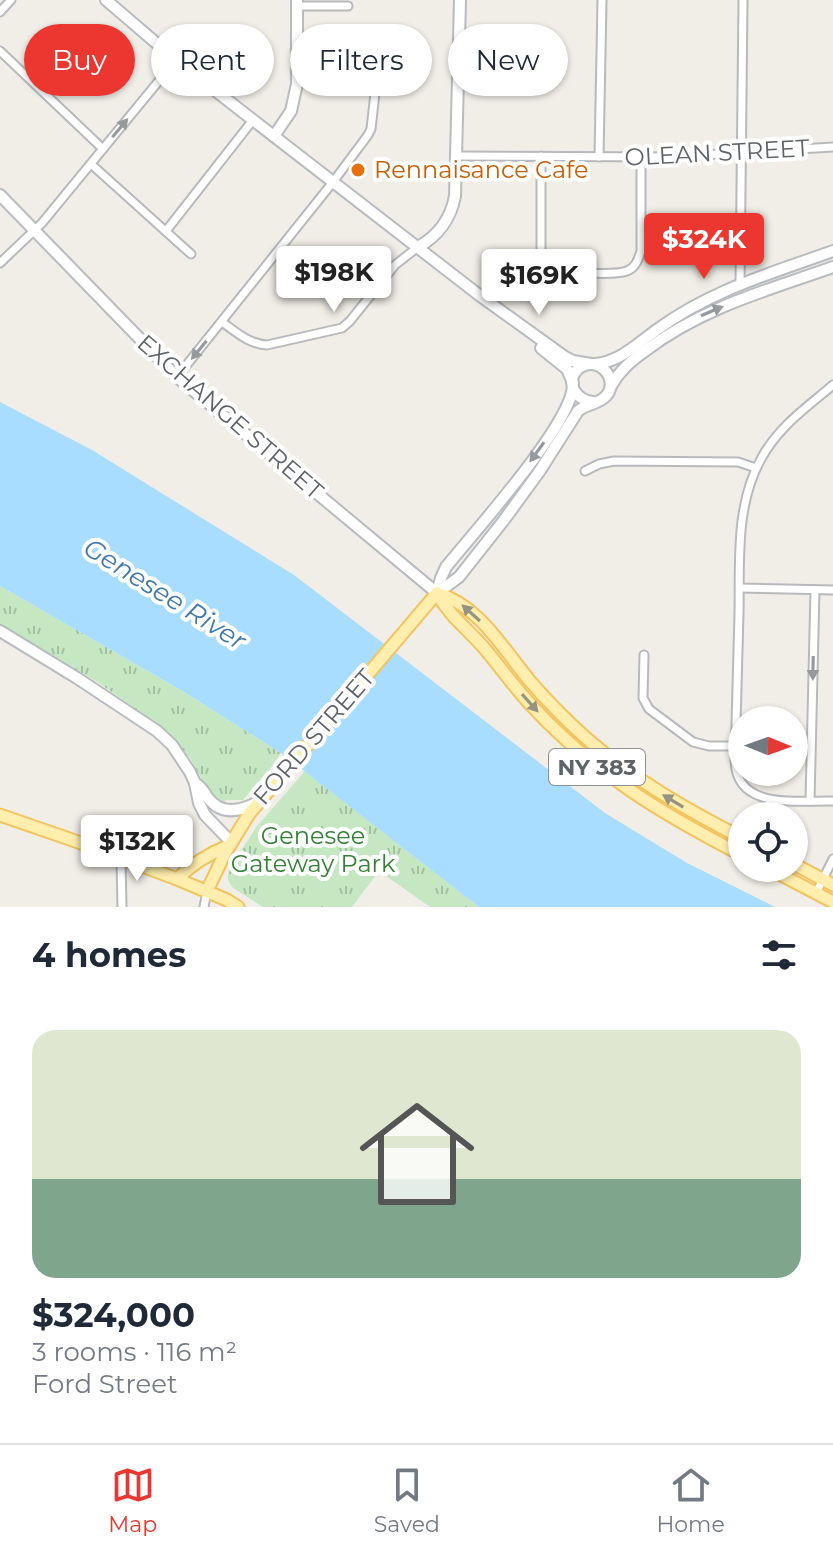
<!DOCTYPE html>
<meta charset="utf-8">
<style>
body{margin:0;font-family:Montserrat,sans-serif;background:#f6f6f7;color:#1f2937;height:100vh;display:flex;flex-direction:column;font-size:30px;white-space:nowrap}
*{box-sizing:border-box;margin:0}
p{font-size:26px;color:#747a83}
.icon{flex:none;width:44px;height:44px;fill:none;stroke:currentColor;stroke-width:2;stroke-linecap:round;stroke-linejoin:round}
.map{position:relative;height:907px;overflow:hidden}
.side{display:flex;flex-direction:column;background:#fff;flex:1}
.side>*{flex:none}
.hud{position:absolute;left:24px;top:24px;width:786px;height:72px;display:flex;gap:16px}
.needle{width:52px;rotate:91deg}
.buttons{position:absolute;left:728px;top:706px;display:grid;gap:16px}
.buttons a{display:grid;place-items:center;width:80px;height:80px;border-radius:50%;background:#fff;box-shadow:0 2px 6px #0004;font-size:40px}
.price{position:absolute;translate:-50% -68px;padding:0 18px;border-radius:8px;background:#fff;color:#222;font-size:26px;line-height:52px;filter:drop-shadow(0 2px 4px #0008)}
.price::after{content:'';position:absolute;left:50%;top:48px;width:24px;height:18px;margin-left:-12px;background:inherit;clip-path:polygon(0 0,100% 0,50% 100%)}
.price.current{background:#ec3731;color:#fff}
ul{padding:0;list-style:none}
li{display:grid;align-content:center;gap:16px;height:424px;padding:0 32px}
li+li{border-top:2px solid #e0e1e3}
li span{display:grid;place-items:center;height:248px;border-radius:24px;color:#555}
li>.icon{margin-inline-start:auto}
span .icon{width:144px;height:144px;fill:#fffc;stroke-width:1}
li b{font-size:34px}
h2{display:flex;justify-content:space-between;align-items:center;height:96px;padding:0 32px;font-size:34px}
.tag{padding:0 28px;border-radius:36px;background:#fff;box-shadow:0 2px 6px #0004;font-size:28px;line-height:72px}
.tag.current{background:#ec3731;color:#fff}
.dock{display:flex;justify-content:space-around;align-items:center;height:112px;border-top:2px solid #e0e1e3;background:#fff;font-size:22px;color:#747a83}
.dock a{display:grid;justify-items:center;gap:4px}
.dock .current{color:#ec3731}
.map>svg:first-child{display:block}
.park{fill:url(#park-tufts)}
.water{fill:#a9ddff}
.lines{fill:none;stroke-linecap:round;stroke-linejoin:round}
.street-casing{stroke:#b7b9bd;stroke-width:11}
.secondary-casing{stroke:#b8bcc0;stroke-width:14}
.primary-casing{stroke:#f4c35d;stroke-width:15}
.street{stroke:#fff;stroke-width:7}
.secondary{stroke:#fff;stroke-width:10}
.primary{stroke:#ffeeae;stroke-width:11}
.oneway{fill:#969a9c}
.oneway2{fill:#969480}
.food-dot{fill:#e8710a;stroke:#fff;stroke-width:3}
.labels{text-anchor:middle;stroke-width:8;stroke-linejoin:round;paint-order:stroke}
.shield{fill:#fff;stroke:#8e9295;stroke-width:2}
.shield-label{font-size:22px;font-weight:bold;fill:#5e6367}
.street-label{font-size:24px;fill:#5e6367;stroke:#fff}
.food-label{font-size:24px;fill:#c56008;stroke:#fff;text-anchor:start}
.park-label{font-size:24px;fill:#328233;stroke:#fff}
.water-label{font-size:26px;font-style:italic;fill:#3f79ab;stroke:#fff}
</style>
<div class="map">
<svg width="833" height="907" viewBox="0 0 833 907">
<defs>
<pattern id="park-tufts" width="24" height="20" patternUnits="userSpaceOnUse" patternTransform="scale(2)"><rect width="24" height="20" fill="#c5e8c3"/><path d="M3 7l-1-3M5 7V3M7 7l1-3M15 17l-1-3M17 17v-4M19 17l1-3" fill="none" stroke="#a3c0a2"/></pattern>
</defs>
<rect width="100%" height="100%" fill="#f1eee7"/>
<g class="park">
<polygon points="0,586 179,689 281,753 270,769 243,800 225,800 225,806 213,799 190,758 167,731 99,683 0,624"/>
<polygon points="305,771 479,907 430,907 379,871 352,907 263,907 233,888 228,880 228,873 231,866 257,826"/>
</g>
<polygon class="water" points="0,402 92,450 294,575 605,813 687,863 775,907 479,907 281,753 179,689 0,586"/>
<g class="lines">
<defs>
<g id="street">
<polyline points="297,6 348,6"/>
<polyline points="0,12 11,0"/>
<polyline points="0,51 103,149"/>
<polyline points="457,156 670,157 833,147"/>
<path d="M 541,156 L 541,253 L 544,263 L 550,270 C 566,272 613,276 627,271 C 636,267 638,260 641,251 L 641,158"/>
<polyline points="599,157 602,0"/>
<polyline points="91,164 191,254"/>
<polyline points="166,231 253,120"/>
<polyline points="0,263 42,223 176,60"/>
<polyline points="740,284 743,0"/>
<path d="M 222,322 C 236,332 249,344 267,345 L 342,328 L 350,321 L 395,265 L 418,247"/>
<polyline points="177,377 333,182 368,135 371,129 377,75"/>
<path d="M 833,385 C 806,408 778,427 761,459 C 735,506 740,562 739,614 C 738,663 736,711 735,760 C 736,811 798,800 833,801"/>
<polyline points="585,471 599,464 614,461 738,462 756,468"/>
<polyline points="740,588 833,590"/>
<polyline points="644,655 643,698 649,709 693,742 709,746 735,746"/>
<polyline points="810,801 815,590"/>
<polyline points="121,859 122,907"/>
<polyline points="816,893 833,859"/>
<polyline points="204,907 207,891"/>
</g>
<g id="secondary">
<polyline points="106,0 176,60 253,120 479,295 565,357 573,361 591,364"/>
<polyline points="274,136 291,111 297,84 297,0"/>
<polyline points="0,195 177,377 437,593"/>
<path d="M 418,247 C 438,236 451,218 455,196 L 460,0"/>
<polyline points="541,348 567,369 573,383"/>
<path d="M 595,364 C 620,362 638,343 658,329 C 711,290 772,273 833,251"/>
<path d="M 611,386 C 620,370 631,361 645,351 C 701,308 768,290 833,267"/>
<path d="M 437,593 L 459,577 L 504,520 L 539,472 L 578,411 C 586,404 599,404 606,396 C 621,379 597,354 579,368 C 563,382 577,403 596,402"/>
<path d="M 437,593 L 441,578 L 446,567 C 475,531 569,427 573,387"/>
<polyline points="0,631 77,678 157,731 172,745 190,772 195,783 199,803 205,815 231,842"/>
<path d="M 195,783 C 202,787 204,792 208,798 C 221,815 239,812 256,803"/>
</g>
<g id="primary">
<path d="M 437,593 C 449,616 469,630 485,649 C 501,668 515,688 532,706 C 594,773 662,814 742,855"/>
<path d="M 437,593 C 480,606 503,649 530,681 C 547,701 566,720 586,738 C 633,779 687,810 742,838"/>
<polyline points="0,815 81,843 177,879 227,900 238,907"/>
<polyline points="794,864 833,885"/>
<polyline points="768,868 833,902"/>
<path d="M 177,879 C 192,864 208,854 228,846"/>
<polyline points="207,891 225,853 249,814 437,593"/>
</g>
</defs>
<use href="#street" class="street-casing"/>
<use href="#secondary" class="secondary-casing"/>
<use href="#primary" class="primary-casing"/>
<use href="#street" class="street"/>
<use href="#secondary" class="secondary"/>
<use href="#primary" class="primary"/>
</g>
<defs><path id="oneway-solid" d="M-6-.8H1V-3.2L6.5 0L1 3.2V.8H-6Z" transform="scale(2)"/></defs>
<g class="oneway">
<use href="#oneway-solid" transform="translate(120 128) rotate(-50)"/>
<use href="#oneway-solid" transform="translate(712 311) rotate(-23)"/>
<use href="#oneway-solid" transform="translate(199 350) rotate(129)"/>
<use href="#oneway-solid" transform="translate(537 452) rotate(126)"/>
<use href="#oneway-solid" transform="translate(813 668) rotate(91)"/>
</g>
<g class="oneway2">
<use href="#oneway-solid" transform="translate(471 613) rotate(-138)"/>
<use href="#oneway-solid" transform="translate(530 703) rotate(48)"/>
<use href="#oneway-solid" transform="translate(673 801) rotate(-149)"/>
</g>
<circle class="food-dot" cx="358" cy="170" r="8"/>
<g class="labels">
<rect class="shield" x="549" y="749" width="96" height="36" rx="6"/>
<g class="shield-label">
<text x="597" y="775">NY 383</text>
</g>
<g class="street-label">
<text transform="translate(717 153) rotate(-3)" y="8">OLEAN STREET</text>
<text transform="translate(230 417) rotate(41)" y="8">EXCHANGE STREET</text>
<text transform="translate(314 737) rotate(-49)" y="8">FORD STREET</text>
</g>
<g class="food-label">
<text x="374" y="178">Rennaisance Cafe</text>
</g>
<g class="park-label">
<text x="313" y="844">Genesee<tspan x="313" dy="28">Gateway Park</tspan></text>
</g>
<g class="water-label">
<text transform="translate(165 594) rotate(32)" y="9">Genesee River</text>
</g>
</g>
</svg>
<div class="buttons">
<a><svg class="needle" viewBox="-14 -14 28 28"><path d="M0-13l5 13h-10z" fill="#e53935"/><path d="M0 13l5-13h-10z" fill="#747a83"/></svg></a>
<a><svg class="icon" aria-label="locate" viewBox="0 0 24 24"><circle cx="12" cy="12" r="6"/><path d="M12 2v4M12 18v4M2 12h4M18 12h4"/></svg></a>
</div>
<b class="price current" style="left:704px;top:281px">$324K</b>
<b class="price" style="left:334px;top:314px">$198K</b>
<b class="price" style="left:539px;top:317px">$169K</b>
<b class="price" style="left:137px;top:883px">$132K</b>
<div class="hud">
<a class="tag current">Buy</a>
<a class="tag">Rent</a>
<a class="tag">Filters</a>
<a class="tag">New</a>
</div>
</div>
<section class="side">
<h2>4 homes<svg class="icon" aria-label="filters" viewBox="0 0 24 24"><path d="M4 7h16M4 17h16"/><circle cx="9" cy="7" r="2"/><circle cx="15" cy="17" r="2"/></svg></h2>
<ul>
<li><span style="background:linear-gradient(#dfe7d0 60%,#7fa58c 0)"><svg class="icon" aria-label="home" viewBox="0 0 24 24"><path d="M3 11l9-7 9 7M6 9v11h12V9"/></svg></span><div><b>$324,000</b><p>3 rooms · 116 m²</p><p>Ford Street</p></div></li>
</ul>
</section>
<nav class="dock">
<a class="current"><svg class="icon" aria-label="map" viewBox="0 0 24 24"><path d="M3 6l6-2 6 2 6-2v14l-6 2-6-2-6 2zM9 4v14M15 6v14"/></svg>Map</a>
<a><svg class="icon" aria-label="saved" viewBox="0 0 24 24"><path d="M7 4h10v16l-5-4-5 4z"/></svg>Saved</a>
<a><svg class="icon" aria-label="home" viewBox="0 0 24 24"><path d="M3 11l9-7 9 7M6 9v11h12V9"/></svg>Home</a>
</nav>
